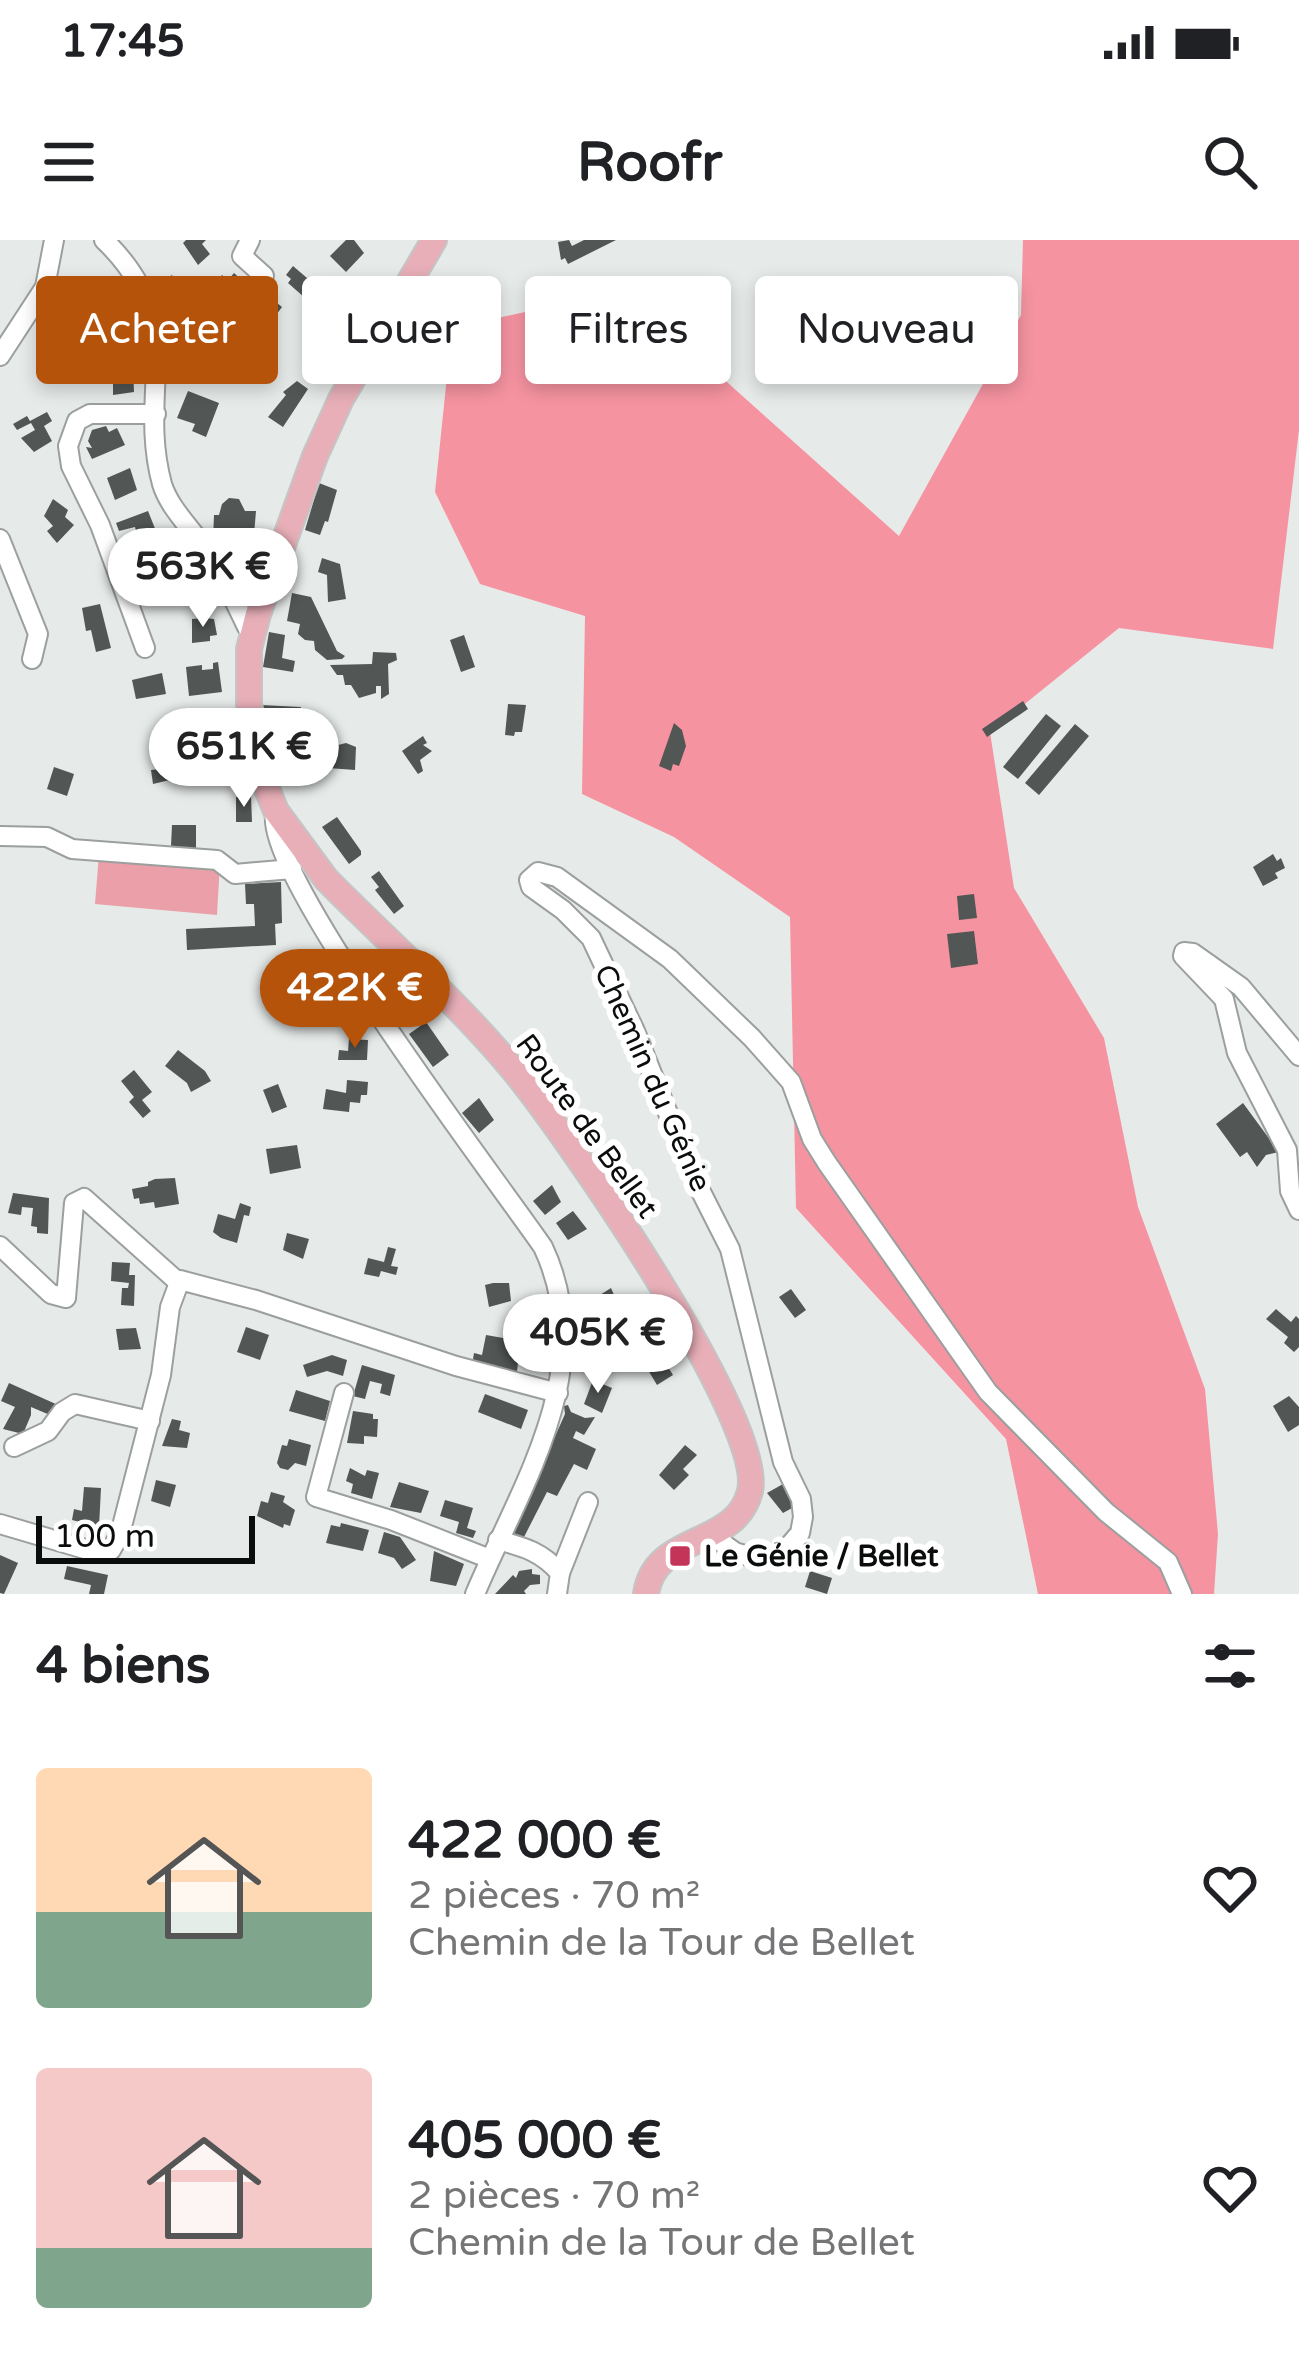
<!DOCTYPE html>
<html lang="fr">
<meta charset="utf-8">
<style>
body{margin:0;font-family:"Varela Round",sans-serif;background:#f2f2f2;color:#202124;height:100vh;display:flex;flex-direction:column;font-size:45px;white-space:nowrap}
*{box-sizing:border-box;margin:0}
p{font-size:39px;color:#757577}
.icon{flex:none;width:66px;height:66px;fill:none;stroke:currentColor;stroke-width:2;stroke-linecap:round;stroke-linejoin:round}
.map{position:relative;height:1354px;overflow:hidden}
.details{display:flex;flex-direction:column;background:#fff;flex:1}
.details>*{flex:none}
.top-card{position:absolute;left:36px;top:36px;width:1227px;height:108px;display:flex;gap:24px}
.scale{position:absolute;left:36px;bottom:30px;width:219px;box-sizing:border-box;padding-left:12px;border:6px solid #0b0d0c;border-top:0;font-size:33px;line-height:42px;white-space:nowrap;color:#0b0d0c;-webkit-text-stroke:9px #fff;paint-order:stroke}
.price{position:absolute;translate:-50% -102px;padding:0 27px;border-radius:42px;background:#fff;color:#222;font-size:39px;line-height:78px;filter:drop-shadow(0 3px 6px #0008)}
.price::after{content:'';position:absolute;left:50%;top:72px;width:36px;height:27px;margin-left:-18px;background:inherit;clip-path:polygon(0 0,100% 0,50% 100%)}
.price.selected{background:#b45309;color:#fff}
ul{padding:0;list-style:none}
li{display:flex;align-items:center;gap:36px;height:300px;padding:0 36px}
li span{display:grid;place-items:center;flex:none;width:336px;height:240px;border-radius:12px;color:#555}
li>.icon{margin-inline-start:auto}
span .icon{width:144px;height:144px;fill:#fffc;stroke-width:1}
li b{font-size:51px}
h2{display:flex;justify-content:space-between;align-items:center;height:144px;padding:0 36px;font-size:51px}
.tag{padding:0 42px;border-radius:12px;background:#fff;box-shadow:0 6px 18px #0003;font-size:42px;line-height:108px}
.tag.selected{background:#b45309;color:#fff}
.status{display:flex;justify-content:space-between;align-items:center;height:84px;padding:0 60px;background:#fff;direction:ltr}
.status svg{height:33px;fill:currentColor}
header{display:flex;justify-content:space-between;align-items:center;height:156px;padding:0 36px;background:#fff;font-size:54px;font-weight:700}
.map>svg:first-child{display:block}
.green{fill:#eb9fa8}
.forest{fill:#f693a1}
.building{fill:#525655}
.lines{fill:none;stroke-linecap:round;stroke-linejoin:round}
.minor-casing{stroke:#9b9f9e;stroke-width:22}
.major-casing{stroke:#c4c5c5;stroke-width:28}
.minor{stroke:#fff;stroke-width:18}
.major{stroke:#e8afb8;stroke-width:24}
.poi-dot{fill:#c43458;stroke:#fff;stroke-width:4.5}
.labels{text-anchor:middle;stroke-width:12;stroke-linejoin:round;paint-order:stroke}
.street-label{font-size:30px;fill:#0b0d0c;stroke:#fff}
.poi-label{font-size:30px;font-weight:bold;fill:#0b0d0c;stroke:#fff;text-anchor:start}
</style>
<div class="status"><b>17:45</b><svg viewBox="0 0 49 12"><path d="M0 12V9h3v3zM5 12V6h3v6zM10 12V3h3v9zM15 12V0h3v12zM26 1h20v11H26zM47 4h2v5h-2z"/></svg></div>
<header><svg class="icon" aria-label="menu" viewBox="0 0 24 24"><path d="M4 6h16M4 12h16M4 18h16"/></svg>Roofr<svg class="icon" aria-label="search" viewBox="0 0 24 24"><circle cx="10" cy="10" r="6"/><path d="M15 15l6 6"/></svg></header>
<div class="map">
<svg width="1299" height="1354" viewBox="0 0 1299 1354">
<rect width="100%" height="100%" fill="#e6eae9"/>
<polygon class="green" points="99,614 220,623 217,675 95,664"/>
<polygon class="forest" points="1023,0 1299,0 1299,190 1273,409 1119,388 990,492 1014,648 1104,798 1138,967 1205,1149 1218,1294 1214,1354 1038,1354 1006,1199 796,968 790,677 674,597 582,554 585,376 480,344 435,252 452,88 624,50 899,296 1021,75"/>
<g class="building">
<polygon points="186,0 206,0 202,4 210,14 198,25 183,3"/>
<polygon points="346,0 354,0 364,13 346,32 330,16"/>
<polygon points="569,0 572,6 584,0 616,0 568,24 565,18 561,20 558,2"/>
<polygon points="293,26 314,44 304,57 288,43 291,39 286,35"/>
<polygon points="234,33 245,43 229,63 211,49 222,35 228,40"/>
<polygon points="172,35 186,62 174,70 159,43"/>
<polygon points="639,49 640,57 656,54 657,63 627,68 621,51"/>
<polygon points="261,50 282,67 273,79 266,74 263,77 249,66"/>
<polygon points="99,58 123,63 124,76 118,76 119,89 104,105 92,94 100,85"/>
<polygon points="353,76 366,92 353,108 338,95"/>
<polygon points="207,86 230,93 224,114 218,112 217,116 193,108 198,88 206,91"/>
<polygon points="122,123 131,123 133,128 134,152 113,155 113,138 117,138 117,130 123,130"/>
<polygon points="297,141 308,149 283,187 268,177 286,155 283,152"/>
<polygon points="188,151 219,163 206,197 192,191 195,184 177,178"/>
<polygon points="47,172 52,181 44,186 52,201 34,212 21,198 35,190 31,183 17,190 13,184 27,176 30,181"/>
<polygon points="106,186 109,192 117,188 125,205 92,219 86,207 92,208 88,201 92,190"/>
<polygon points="130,228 137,250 115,260 107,238"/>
<polygon points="319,243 337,250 328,282 325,281 320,295 305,290"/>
<polygon points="229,258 239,259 245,271 256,271 254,295 275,296 274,316 218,316 219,300 213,299 214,275 219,275 222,264"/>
<polygon points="53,259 68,270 65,277 74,285 57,303 47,291 53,286 44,276"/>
<polygon points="148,271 156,291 138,298 135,287 119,291 116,283"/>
<polygon points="166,318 176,326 171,333 156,331 153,337 143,336 144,331 139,332 136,324"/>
<polygon points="322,318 340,324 346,359 328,362 327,335 318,332"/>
<polygon points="189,327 203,350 186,361 171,341"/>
<polygon points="292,353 311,357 337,411 345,416 342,419 327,420 315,410 314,401 305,400 298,394 300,384 287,381"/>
<polygon points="100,364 111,408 96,412 91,390 86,391 82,368"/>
<polygon points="204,378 214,379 217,395 210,396 210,401 192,403 192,379"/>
<polygon points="269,392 285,395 282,418 295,421 293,432 263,427"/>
<polygon points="464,395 475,427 461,432 450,400"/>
<polygon points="373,412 396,413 397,420 388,424 389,454 381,459 381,446 376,446 376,453 359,458 351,445 345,445 343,435 337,435 330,425 372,424"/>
<polygon points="218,422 222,452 189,456 186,427 202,425 202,430 213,429 213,423"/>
<polygon points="162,433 166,454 136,459 132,440"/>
<polygon points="1023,461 1028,469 987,497 982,489"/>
<polygon points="508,464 526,465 522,492 515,492 514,496 505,495"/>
<polygon points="261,465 301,467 301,497 288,499 292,474 280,473 280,483 261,483"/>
<polygon points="1046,474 1061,486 1018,539 1003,527"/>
<polygon points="230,476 235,507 207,511 207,479"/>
<polygon points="197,480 199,501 172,504 169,483"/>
<polygon points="674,483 682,490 686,506 679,526 673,524 671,531 659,526"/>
<polygon points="1075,484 1089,496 1039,555 1025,543"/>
<polygon points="423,496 427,503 423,505 432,511 420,520 423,531 418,534 402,511"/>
<polygon points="346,503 356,507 355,530 328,528 330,507"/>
<polygon points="184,526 186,536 153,544 151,530"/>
<polygon points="54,527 74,534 67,556 47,549"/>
<polygon points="236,557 251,557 252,582 236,582"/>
<polygon points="337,577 361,611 361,615 349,624 322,587"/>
<polygon points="172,585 196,585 196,611 171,606"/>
<polygon points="1273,614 1277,621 1281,618 1285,628 1275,633 1278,638 1263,646 1253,627"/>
<polygon points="379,631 404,666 394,674 375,650 379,647 371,637"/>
<polygon points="281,642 282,683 275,684 276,705 187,710 186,689 255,686 254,664 246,664 245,644"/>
<polygon points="974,654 977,678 959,680 957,656"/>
<polygon points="974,691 978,724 951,728 947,694"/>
<polygon points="368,711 389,736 374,745 357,717"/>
<polygon points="426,782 449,815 433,827 409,794"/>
<polygon points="349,799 368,800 367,820 338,820 339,810 348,811"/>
<polygon points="178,810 205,831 211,841 191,852 187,843 165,826"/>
<polygon points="134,830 152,852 142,860 151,871 143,878 129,862 134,857 121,841"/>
<polygon points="347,840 368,842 367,855 361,855 360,863 350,862 349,872 323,869 326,849 346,853"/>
<polygon points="278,844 287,867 272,873 263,850"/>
<polygon points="479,858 494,880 479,893 462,873"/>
<polygon points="1243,863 1279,912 1266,915 1257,927 1247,912 1240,917 1216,884"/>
<polygon points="297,905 301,928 270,934 266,909"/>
<polygon points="175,938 179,964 155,968 154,962 140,964 139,958 134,959 132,949 148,946 148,942 155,939"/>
<polygon points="552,945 561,962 545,975 533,961"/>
<polygon points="13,953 49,958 48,994 37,993 37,987 31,986 33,968 22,967 21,975 8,973"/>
<polygon points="240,963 251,967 249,976 244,975 237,1003 221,998 213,992 218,974 235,979"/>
<polygon points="573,971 587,989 568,1000 556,983"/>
<polygon points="287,993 309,999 303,1019 283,1010"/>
<polygon points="388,1007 396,1009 391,1026 398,1027 396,1035 381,1031 379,1037 364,1034 368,1018 384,1022"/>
<polygon points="112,1022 130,1023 129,1035 135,1035 134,1066 121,1065 122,1048 128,1048 129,1043 111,1041"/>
<polygon points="493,1043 509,1043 511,1061 489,1067 485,1045"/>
<polygon points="611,1048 621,1071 603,1083 592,1060"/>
<polygon points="791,1049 806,1070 795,1078 779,1057"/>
<polygon points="1276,1069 1291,1082 1296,1076 1299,1079 1299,1107 1294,1112 1284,1103 1288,1097 1266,1079"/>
<polygon points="246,1087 269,1095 260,1120 237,1112"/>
<polygon points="136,1088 141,1109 119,1110 116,1089"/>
<polygon points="636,1088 650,1112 634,1121 620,1098"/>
<polygon points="518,1092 525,1092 524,1097 558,1097 556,1112 531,1109 529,1120 518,1121 517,1133 472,1125 474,1113 482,1115 486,1095 509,1099"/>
<polygon points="332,1115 347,1120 343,1136 327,1131 307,1137 303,1125"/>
<polygon points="661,1116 673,1135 657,1145 645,1125"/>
<polygon points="362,1125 395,1135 390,1156 380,1153 382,1144 370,1141 365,1159 353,1156"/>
<polygon points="593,1140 612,1148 602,1173 584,1164"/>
<polygon points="9,1143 58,1165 50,1175 31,1167 31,1175 23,1194 3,1189 15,1167 1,1161"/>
<polygon points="296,1150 330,1161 325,1181 289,1171"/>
<polygon points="485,1154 528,1170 521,1189 478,1172"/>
<polygon points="1289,1156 1299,1167 1299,1185 1288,1192 1273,1166"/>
<polygon points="568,1165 571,1172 585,1178 595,1177 584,1195 576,1191 573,1198 596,1209 587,1230 574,1224 557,1256 547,1252 523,1299 515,1296 513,1291 565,1174 564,1166"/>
<polygon points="353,1171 373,1174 373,1179 378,1179 377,1197 364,1196 364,1204 347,1203"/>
<polygon points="172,1179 181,1181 179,1190 190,1193 187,1208 162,1206"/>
<polygon points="289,1199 311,1205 306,1226 295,1223 288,1230 280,1228 277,1223 282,1205 287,1206"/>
<polygon points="685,1205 697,1215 683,1229 689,1235 674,1250 659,1235"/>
<polygon points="350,1228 365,1236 367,1230 379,1233 372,1259 351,1253 353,1244 346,1241"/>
<polygon points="156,1240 176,1245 170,1267 151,1261"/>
<polygon points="399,1242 429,1251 421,1273 390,1267"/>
<polygon points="783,1244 794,1267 783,1273 767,1253"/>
<polygon points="84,1247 101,1248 99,1287 72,1280 74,1269 82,1271"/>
<polygon points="271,1252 285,1256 283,1262 295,1270 290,1286 284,1284 283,1288 257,1276 261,1261 268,1263"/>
<polygon points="445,1260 473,1268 467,1288 476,1291 473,1298 456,1293 459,1282 440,1276"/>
<polygon points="341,1283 369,1290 363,1311 326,1303 331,1285 340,1287"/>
<polygon points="384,1292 400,1297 416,1320 402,1329 394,1318 378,1313"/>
<polygon points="434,1311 464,1324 456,1346 430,1341"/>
<polygon points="0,1315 18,1323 4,1354 0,1353"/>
<polygon points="67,1326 108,1335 104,1354 89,1354 91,1345 64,1339"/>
<polygon points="532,1329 532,1334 540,1335 540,1344 530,1345 524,1351 526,1354 495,1354 513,1335 516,1338 519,1331"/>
<polygon points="810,1331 832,1338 827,1354 805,1347"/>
</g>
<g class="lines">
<defs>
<g id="minor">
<path d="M 104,0 C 191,84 136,148 162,244 C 169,267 189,286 203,306 C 220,332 234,359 247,387 L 253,391"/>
<polyline points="250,0 242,16 264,36"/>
<polyline points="0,116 45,47 54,0"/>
<polyline points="0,299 38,394 32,419"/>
<polyline points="145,408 100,285 71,226 68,206 77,181 90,174 156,174"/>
<path d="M 276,571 C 254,622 502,947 543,1007 C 600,1128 522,1243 475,1354"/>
<polyline points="0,596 47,597 72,609 217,620 235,634 292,629"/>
<polyline points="1299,816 1241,747 1193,713 1184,712 1183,716 1224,759 1237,813 1287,910 1290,951 1299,970"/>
<polyline points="0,1006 51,1054 66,1058 74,963 84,958 177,1041"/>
<polyline points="344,1153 316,1257 391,1280 490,1319"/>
<polyline points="14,1207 48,1191 62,1172 75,1164 150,1181"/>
<polyline points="0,1284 95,1312 111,1310 120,1294 161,1135 170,1067 180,1040 256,1060 456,1126 558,1153"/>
<polyline points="711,1295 735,1312 755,1318 772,1316 788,1307 800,1293 803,1277 801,1259 783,1222 730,1009 694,938 635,791 591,698 563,670 531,647 529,640 538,632 557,637 670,719 752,798 791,842 812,899 827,923 988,1152 1106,1272 1168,1322 1182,1354"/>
<path d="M 498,1300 C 524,1307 542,1312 560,1333 L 557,1354"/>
<polyline points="560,1333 588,1262"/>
</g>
<path id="major" d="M 434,0 L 341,159 L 315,216 L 258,374 L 249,409 L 249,464 L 263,539 L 276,571 L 326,639 C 387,701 455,760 511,827 C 562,888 766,1181 750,1251 C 736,1309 655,1292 646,1354"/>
</defs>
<use href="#minor" class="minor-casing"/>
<use href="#major" class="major-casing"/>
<use href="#minor" class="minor"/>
<use href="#major" class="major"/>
</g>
<rect class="poi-dot" x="668" y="1304" width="24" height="24" rx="6"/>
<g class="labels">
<g class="street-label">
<text transform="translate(653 838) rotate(66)" y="10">Chemin du Génie</text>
<text transform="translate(587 886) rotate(54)" y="10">Route de Bellet</text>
</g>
<g class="poi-label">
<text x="704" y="1326">Le Génie / Bellet</text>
</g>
</g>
</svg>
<div class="scale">100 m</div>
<b class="price" style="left:203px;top:390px">563K €</b>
<b class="price" style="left:244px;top:570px">651K €</b>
<b class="price selected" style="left:355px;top:811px">422K €</b>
<b class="price" style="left:598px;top:1156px">405K €</b>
<div class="top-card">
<a class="tag selected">Acheter</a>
<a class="tag">Louer</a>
<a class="tag">Filtres</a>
<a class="tag">Nouveau</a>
</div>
</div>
<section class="details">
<h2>4 biens<svg class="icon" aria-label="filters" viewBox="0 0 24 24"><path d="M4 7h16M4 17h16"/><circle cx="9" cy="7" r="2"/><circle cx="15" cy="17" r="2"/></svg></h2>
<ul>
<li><span style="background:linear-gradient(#ffd9b3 60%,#7fa58c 0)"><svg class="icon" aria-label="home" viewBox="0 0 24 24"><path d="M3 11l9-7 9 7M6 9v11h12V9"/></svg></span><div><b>422 000 €</b><p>2 pièces · 70 m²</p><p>Chemin de la Tour de Bellet</p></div><svg class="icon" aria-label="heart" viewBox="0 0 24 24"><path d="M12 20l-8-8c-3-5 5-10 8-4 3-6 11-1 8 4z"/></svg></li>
<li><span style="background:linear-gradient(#f6c9c9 75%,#7fa58c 0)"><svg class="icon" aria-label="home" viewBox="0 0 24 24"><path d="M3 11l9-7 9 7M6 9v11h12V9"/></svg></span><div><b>405 000 €</b><p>2 pièces · 70 m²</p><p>Chemin de la Tour de Bellet</p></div><svg class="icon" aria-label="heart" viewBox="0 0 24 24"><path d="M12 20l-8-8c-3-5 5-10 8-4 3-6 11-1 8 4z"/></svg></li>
</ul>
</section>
